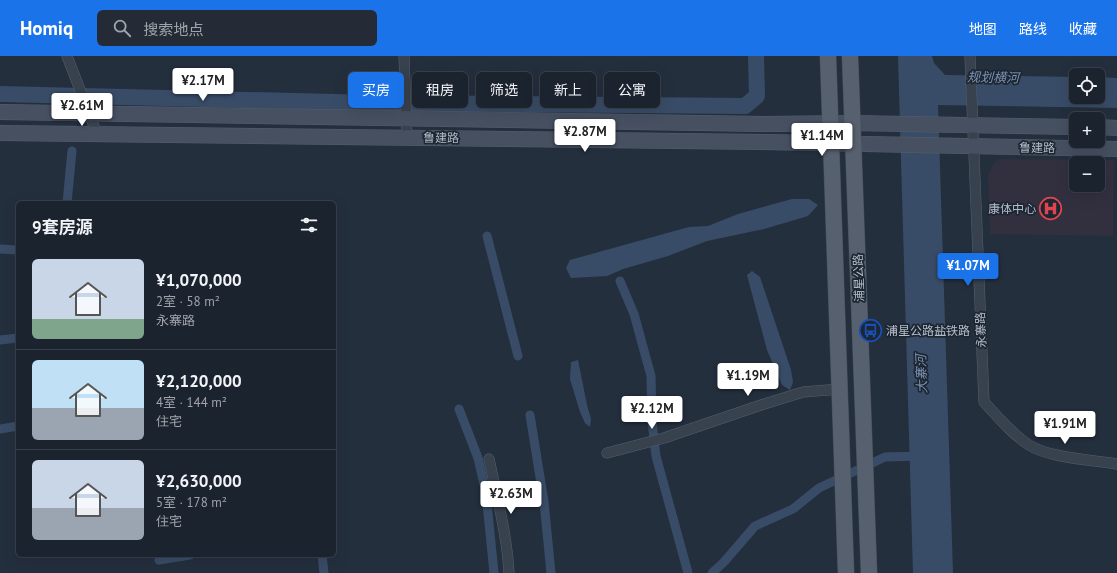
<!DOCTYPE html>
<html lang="zh">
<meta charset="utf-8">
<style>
body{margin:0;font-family:"PT Sans","Noto Sans SC",sans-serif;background:#242b36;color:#f1f3f6;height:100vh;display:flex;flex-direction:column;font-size:15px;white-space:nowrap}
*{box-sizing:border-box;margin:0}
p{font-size:13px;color:#a0a4aa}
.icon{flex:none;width:22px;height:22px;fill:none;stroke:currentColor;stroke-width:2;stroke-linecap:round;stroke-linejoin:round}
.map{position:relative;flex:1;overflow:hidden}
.panel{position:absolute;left:16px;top:145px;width:320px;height:356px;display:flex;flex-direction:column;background:#1b232e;border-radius:6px;box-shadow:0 4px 16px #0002,0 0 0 1px #39404a}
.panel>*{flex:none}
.banner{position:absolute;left:348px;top:16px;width:380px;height:36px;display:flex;gap:8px}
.buttons{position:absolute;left:1069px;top:12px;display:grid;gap:8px}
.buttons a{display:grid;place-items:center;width:36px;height:36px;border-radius:6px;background:#1b232e;box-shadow:0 4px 16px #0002,0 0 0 1px #39404a;font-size:20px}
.price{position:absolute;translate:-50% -34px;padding:0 9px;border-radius:4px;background:#fff;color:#222;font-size:13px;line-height:26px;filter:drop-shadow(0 1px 2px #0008)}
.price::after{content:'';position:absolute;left:50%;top:24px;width:12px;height:9px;margin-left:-6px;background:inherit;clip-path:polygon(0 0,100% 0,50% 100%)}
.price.selected{background:#1a73e8;color:#fff}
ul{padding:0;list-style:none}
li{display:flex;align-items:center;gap:12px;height:100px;padding:0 16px}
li+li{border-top:1px solid #39404a}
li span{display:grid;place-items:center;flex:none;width:112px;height:80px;border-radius:6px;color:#555}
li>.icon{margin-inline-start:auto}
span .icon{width:48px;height:48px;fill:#fffc;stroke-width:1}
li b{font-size:17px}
h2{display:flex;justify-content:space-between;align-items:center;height:48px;padding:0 16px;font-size:17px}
.chip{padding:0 14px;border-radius:6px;background:#1b232e;box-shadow:0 4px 16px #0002,0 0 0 1px #39404a;font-size:14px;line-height:36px}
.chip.selected{background:#1a73e8;color:#fff}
header{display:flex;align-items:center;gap:24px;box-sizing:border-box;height:56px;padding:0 20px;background:#1a73e8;color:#fff}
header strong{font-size:19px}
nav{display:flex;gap:22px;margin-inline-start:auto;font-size:14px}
.search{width:280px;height:36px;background:#242b36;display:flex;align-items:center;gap:10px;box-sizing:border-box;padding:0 14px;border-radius:6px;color:#a0a4aa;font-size:15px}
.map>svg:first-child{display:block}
.medical{fill:#32303f;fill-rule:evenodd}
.water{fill:#394c67}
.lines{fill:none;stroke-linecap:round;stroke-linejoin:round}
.canal{stroke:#394c67;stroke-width:9}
.river{stroke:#394c67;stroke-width:16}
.street-casing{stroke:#565f6c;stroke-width:11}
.secondary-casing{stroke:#565f6c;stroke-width:16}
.primary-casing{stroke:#414a57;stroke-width:17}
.street{stroke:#38414e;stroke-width:10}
.secondary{stroke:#465061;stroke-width:15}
.primary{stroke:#56606e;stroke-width:16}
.labels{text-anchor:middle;stroke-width:3.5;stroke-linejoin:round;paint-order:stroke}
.street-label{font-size:12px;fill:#b4bcc9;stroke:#1d2633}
.poi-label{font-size:12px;fill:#b4bcc9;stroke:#1d2633;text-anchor:end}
.water-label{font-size:13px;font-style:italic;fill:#7c92b1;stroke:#1d2633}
</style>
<header>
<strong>Homiq</strong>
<div class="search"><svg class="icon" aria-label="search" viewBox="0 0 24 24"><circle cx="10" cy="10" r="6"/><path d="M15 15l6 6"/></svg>搜索地点</div>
<nav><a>地图</a><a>路线</a><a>收藏</a></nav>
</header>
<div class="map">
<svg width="1117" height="517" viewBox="0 0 1117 517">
<rect width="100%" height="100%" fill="#242f3e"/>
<path class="medical" d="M 1000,103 L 1114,104 L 1113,180 L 990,178 L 988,119 L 994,107 ZM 1076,107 L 1098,107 L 1098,129 L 1076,129 Z"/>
<g class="water">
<polygon points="898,0 932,0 934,7 945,19 1076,21 1076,41 1098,41 1098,21 1117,22 1117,52 938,49 953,517 913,517"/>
<polygon points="792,143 809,143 818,149 808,160 764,173 707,185 668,200 623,213 607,220 571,222 566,212 570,204 689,171 708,170 738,158"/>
<polygon points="752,215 760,221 791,314 793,326 790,334 782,329 767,294 747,219"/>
<polygon points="578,304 587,349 591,363 590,371 585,367 580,356 570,323 571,306"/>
</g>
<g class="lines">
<g class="canal">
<polyline points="67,147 72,95"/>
<polyline points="487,180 518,300"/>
<polyline points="0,193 18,194"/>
<polyline points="620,225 634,258 651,320 652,366 656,400 688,517"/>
<polyline points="0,284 18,282"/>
<polyline points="459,353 478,402 486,437 494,517"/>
<polyline points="530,359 544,446 551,517"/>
<polyline points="0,373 18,370"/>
<polyline points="322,499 324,517"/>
<polyline points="159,504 190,499"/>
<polyline points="712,517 724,506 755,470 793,453 819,432 885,401 921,400"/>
</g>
<polyline class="river" points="0,38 375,47 745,50 757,40 756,0"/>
<defs>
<g id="street">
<polyline points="67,0 97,78"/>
<polyline points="404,0 407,82"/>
<path d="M 970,0 L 984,346 C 998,361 1012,378 1029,389 C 1049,402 1093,404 1117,408"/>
<polyline points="607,397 664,382 758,350 803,336 840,333"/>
<path d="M 489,403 C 497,441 507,479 509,517"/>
</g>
<g id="secondary">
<polyline points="0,56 764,68 852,67 1076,71"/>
<polyline points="1098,71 1117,72"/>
<polyline points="0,77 763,86 1117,93"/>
</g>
<g id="primary">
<polyline points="828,0 846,517"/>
<polyline points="850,0 869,517"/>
</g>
</defs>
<use href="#street" class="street-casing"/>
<use href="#secondary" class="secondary-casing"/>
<use href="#primary" class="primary-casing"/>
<use href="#street" class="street"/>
<use href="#secondary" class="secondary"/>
<use href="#primary" class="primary"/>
</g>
<defs>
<symbol id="hospital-ring" viewBox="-11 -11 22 22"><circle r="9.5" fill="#1d2633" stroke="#e0444e" stroke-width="1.5"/><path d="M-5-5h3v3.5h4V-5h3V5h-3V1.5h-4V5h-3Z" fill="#e0444e"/></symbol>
<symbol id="bus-ring" viewBox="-11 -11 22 22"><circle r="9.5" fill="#1d2633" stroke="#1a4fb4" stroke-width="1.5"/><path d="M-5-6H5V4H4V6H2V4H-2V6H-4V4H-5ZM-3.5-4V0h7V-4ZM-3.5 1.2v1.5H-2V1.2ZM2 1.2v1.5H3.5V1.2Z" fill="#1a4fb4"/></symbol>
</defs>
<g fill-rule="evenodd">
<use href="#hospital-ring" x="1038" y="140" width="25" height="25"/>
<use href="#bus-ring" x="858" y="262" width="25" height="25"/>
</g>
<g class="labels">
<g class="street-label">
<text transform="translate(441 82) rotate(1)" y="4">鲁建路</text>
<text transform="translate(1037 92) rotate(1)" y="4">鲁建路</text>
<text transform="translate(859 222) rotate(-92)" y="4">浦星公路</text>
<text transform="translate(981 274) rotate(-92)" y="4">永寨路</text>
</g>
<g class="poi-label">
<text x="1036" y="157">康体中心</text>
<text x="886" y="279" text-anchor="start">浦星公路盐铁路</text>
</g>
<g class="water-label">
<text transform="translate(993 21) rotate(1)" y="5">规划横河</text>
<text transform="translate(921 318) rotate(-92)" y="5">大寨河</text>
</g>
</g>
</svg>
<div class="buttons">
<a><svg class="icon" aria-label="locate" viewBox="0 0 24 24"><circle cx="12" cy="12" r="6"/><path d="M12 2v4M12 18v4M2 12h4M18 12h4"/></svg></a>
<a>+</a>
<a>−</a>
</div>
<b class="price" style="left:203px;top:46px">¥2.17M</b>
<b class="price" style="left:82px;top:71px">¥2.61M</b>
<b class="price" style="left:585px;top:97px">¥2.87M</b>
<b class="price" style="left:822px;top:101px">¥1.14M</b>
<b class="price selected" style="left:968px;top:231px">¥1.07M</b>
<b class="price" style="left:748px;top:341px">¥1.19M</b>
<b class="price" style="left:652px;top:374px">¥2.12M</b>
<b class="price" style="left:1065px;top:389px">¥1.91M</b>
<b class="price" style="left:511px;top:459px">¥2.63M</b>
<div class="banner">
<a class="chip selected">买房</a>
<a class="chip">租房</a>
<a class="chip">筛选</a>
<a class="chip">新上</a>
<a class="chip">公寓</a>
</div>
<section class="panel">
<h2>9套房源<svg class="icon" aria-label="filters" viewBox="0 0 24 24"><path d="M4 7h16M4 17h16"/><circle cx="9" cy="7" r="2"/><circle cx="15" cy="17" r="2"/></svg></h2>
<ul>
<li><span style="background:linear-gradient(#c9d6e8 75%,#7fa58c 0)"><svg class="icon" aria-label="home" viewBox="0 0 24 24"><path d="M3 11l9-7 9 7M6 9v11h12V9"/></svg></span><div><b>¥1,070,000</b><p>2室 · 58 m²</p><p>永寨路</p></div></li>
<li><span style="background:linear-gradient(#bfe0f5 60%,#9aa5b1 0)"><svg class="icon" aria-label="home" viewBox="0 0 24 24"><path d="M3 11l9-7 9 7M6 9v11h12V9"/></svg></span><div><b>¥2,120,000</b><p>4室 · 144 m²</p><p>住宅</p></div></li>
<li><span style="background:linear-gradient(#c9d6e8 60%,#9aa5b1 0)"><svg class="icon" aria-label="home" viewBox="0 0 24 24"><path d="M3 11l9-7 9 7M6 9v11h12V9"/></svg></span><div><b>¥2,630,000</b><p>5室 · 178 m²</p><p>住宅</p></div></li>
</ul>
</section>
</div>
